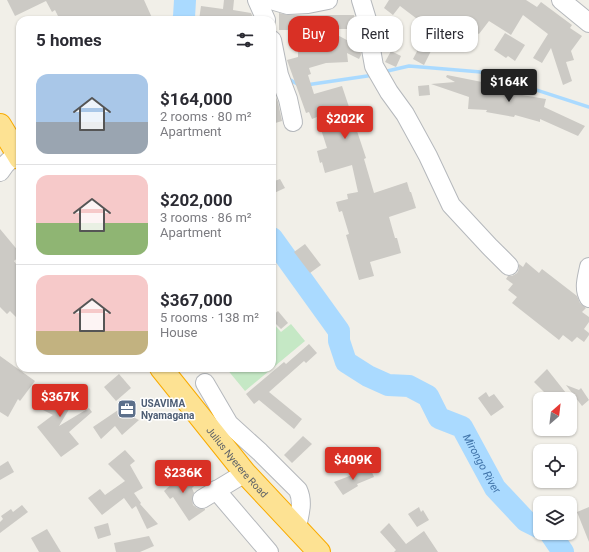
<!DOCTYPE html>
<meta charset="utf-8">
<style>
body{margin:0;font-family:Roboto,sans-serif;background:#f7f7f7;color:#2b2b33;height:100vh;display:flex;flex-direction:column;font-size:15px;white-space:nowrap}
*{box-sizing:border-box;margin:0}
p{font-size:13px;color:#7c7c81}
.icon{flex:none;width:22px;height:22px;fill:none;stroke:currentColor;stroke-width:2;stroke-linecap:round;stroke-linejoin:round}
.map{position:relative;flex:1;overflow:hidden}
.panel{position:absolute;left:16px;top:16px;width:260px;height:356px;display:flex;flex-direction:column;background:#fff;border-radius:12px;box-shadow:0 1px 3px #0004}
.panel>*{flex:none}
.guide{position:absolute;left:288px;top:16px;width:241px;height:36px;display:flex;gap:8px}
.needle{width:26px;rotate:28deg}
.buttons{position:absolute;left:533px;top:392px;display:grid;gap:8px}
.buttons a{display:grid;place-items:center;width:44px;height:44px;border-radius:8px;background:#fff;box-shadow:0 1px 3px #0004;font-size:20px}
.price{position:absolute;translate:-50% -34px;padding:0 9px;border-radius:4px;background:#d93025;color:#fff;font-size:13px;line-height:26px;filter:drop-shadow(0 1px 2px #0008)}
.price::after{content:'';position:absolute;left:50%;top:24px;width:12px;height:9px;margin-left:-6px;background:inherit;clip-path:polygon(0 0,100% 0,50% 100%)}
.price.on{background:#222;color:#fff}
ul{padding:0;list-style:none}
li{display:flex;align-items:center;gap:12px;height:100px;padding:0 20px}
li+li{border-top:1px solid #e1e1e2}
li span{display:grid;place-items:center;flex:none;width:112px;height:80px;border-radius:12px;color:#555}
li>.icon{margin-inline-start:auto}
span .icon{width:48px;height:48px;fill:#fffc;stroke-width:1}
li b{font-size:17px}
h2{display:flex;justify-content:space-between;align-items:center;height:48px;padding:0 20px;font-size:17px}
.pill{padding:0 14px;border-radius:12px;background:#fff;box-shadow:0 1px 3px #0004;font-size:14px;line-height:36px}
.pill.on{background:#d93025;color:#fff}
.map>svg:first-child{display:block}
.green{fill:#c5e8c5}
.lines{fill:none;stroke-linecap:round;stroke-linejoin:round}
.stream{stroke:#aadaff;stroke-width:3.5}
.river{stroke:#aadaff;stroke-width:22}
.building{fill:#cccac5}
.minor-casing{stroke:#b5b8bc;stroke-width:20}
.highway-casing{stroke:#f9ab00;stroke-width:24}
.minor{stroke:#fff;stroke-width:18}
.highway{stroke:#fde293;stroke-width:22}
.labels{text-anchor:middle;stroke-width:3;stroke-linejoin:round;paint-order:stroke}
.service-label{font-size:10px;font-weight:bold;fill:#4e5e75;stroke:#fff;text-anchor:start}
.street-label{font-size:10px;fill:#5f6368;stroke:#fff}
.water-label{font-size:11px;font-style:italic;fill:#4174aa;stroke:#fff}
</style>
<div class="map">
<svg width="589" height="552" viewBox="0 0 589 552">
<rect width="100%" height="100%" fill="#f1efe8"/>
<polygon class="green" points="272,322 281,332 291,324 305,341 245,391 226,368 272,368"/>
<g class="lines">
<g class="stream">
<polyline points="383,72 409,66 481,72 589,107"/>
<polyline points="287,78 299,85"/>
<polyline points="306,85 374,75"/>
</g>
<g class="river">
<polyline points="183,20 184,17 185,0"/>
<path id="s1" d="M 272,238 L 339,331 L 339,341 L 346,362 L 368,376 L 388,385 L 409,386 L 428,396 L 439,418 L 462,427 L 495,488 L 526,521 L 540,528"/>
<polyline points="550,533 563,552"/>
</g>
</g>
<g class="building">
<polygon points="7,0 144,0 153,20 60,20 55,10 52,12 46,1 15,16"/>
<polygon points="224,0 234,0 233,10 251,13 254,20 199,20 201,6 223,9"/>
<polygon points="389,0 526,0 537,7 541,2 572,25 570,28 582,36 571,51 574,60 566,62 572,81 563,85 551,48 542,63 533,58 548,34 523,15 511,35 489,21 479,34 464,26 463,28 448,19 428,44 433,47 424,65 413,59 429,28 400,6 393,15 384,8"/>
<polygon points="279,13 289,15 354,15 358,29 326,29 360,47 361,55 359,59 347,53 348,62 326,63 309,68 311,74 308,75 314,94 342,86 366,158 364,159 374,193 407,182 410,192 411,192 416,208 389,217 395,238 397,238 401,253 370,262 374,276 359,280 346,235 349,234 342,211 339,212 336,202 348,199 347,194 358,192 352,165 325,173 322,162 320,163 317,151 327,148 317,117 312,119 309,112 306,113 287,60 298,57 298,30 279,30"/>
<polygon points="385,32 396,35 392,49 381,46"/>
<polygon points="505,33 525,45 515,61 508,56 506,58 494,50"/>
<polygon points="391,51 401,56 396,67 385,62"/>
<polygon points="447,75 487,83 486,88 508,93 509,86 523,87 522,95 546,99 544,107 585,126 578,136 540,119 540,122 515,115 514,117 486,112 487,110 468,109 469,97 431,84 455,82 446,77"/>
<polygon points="429,85 430,95 419,96 418,86"/>
<polygon points="272,90 273,90 278,102 282,121 272,124"/>
<polygon points="280,179 285,188 272,194 272,182"/>
<polygon points="0,229 20,253 20,256 14,261 20,270 20,321 10,311 7,314 0,307"/>
<polygon points="305,244 321,265 310,273 294,252"/>
<polygon points="526,262 539,273 542,269 577,296 580,303 586,308 582,312 589,317 589,322 584,329 589,333 589,335 584,342 577,337 572,342 563,335 559,340 512,303 517,297 508,290 513,284 506,279 508,276 512,276 517,273 519,269 519,264 523,267"/>
<polygon points="278,311 288,323 281,329 272,320 272,316"/>
<polygon points="309,344 317,353 306,363 304,361 269,392 302,419 294,429 259,400 254,404 246,394 284,362 286,364"/>
<polygon points="0,356 35,381 20,401 18,399 8,417 0,412"/>
<polygon points="547,369 566,393 559,399 540,399 546,394 534,382"/>
<polygon points="119,374 131,388 116,401 104,387"/>
<polygon points="48,384 63,387 77,396 59,426 89,408 92,412 69,432 79,444 61,457 37,427 53,415 37,407"/>
<polygon points="566,385 579,390 581,388 589,400 582,406"/>
<polygon points="486,392 489,397 494,394 504,407 491,416 478,398"/>
<polygon points="127,404 133,411 129,415 139,420 122,435 115,426 101,439 93,427"/>
<polygon points="303,436 312,444 292,463 284,455"/>
<polygon points="125,450 135,461 130,465 143,488 134,493 141,503 140,504 158,524 147,529 136,506 132,509 124,498 102,515 88,498 100,489 105,495 125,481 108,464"/>
<polygon points="8,461 14,472 0,480 0,466"/>
<polygon points="178,468 195,485 192,488 194,493 192,499 193,505 197,508 205,509 205,510 189,521 173,497 170,499 164,491 175,481 170,476"/>
<polygon points="370,468 374,477 357,484 358,486 343,495 334,482"/>
<polygon points="22,505 28,512 0,533 0,522 3,519 1,516 11,509 13,512"/>
<polygon points="419,507 421,512 423,510 429,520 417,527 408,514"/>
<polygon points="589,507 589,542 577,512"/>
<polygon points="108,523 111,535 98,539 94,527"/>
<polygon points="389,523 406,544 424,531 438,552 394,552 396,550 380,532"/>
<polygon points="47,529 61,552 39,552 31,538"/>
<polygon points="149,536 154,546 140,552 116,552 114,543"/>
</g>
<g class="lines">
<defs>
<g id="minor">
<polyline points="257,0 266,20"/>
<polyline points="271,0 288,5 308,4 328,0"/>
<polyline points="361,0 368,23 369,38 374,66 389,92 405,114 428,156 451,205 489,246 509,266"/>
<polyline points="561,0 589,23"/>
<polyline points="272,40 279,75 288,99 293,122"/>
<polyline points="0,172 5,165 17,153"/>
<path d="M 589,267 C 587,278 583,288 589,298"/>
<path d="M 205,383 L 229,424 L 260,452 L 298,490 C 304,503 299,515 297,528"/>
<polyline points="216,490 269,552"/>
<polyline points="202,499 245,473"/>
</g>
<g id="highway">
<polyline points="0,125 20,158"/>
<path id="s2" d="M 161,368 L 245,473 L 319,552"/>
</g>
</defs>
<use href="#minor" class="minor-casing"/>
<use href="#highway" class="highway-casing"/>
<use href="#minor" class="minor"/>
<use href="#highway" class="highway"/>
</g>
<defs>
<symbol id="office-square" viewBox="-11 -11 22 22"><rect x="-9" y="-9" width="18" height="18" rx="4" fill="#5c6f8a" stroke="#fff"/><path d="M-6-3h4V-5.5h4V-3h4V5H-6ZM-1-4.5V-3h2v-1.5ZM-6 0V1H6V0Z" fill="#fff"/></symbol>
</defs>
<g fill-rule="evenodd">
<use href="#office-square" x="116" y="398" width="22" height="22"/>
</g>
<g class="labels">
<g class="service-label">
<text x="141" y="407">USAVIMA<tspan x="141" dy="12">Nyamagana</tspan></text>
</g>
<g class="street-label">
<text dy="4" stroke="none"><textPath href="#s2" startOffset="121">Julius Nyerere Road</textPath></text>
</g>
<g class="water-label">
<text dy="4" stroke="none"><textPath href="#s1" startOffset="328">Mirongo River</textPath></text>
</g>
</g>
</svg>
<div class="buttons">
<a><svg class="needle" viewBox="-14 -14 28 28"><path d="M0-13l5 13h-10z" fill="#e53935"/><path d="M0 13l5-13h-10z" fill="#7c7c81"/></svg></a>
<a><svg class="icon" aria-label="locate" viewBox="0 0 24 24"><circle cx="12" cy="12" r="6"/><path d="M12 2v4M12 18v4M2 12h4M18 12h4"/></svg></a>
<a><svg class="icon" aria-label="layers" viewBox="0 0 24 24"><path d="M12 4l9 5-9 5-9-5zM3 14l9 5 9-5"/></svg></a>
</div>
<b class="price on" style="left:509px;top:103px">$164K</b>
<b class="price" style="left:345px;top:140px">$202K</b>
<b class="price" style="left:60px;top:418px">$367K</b>
<b class="price" style="left:353px;top:481px">$409K</b>
<b class="price" style="left:183px;top:494px">$236K</b>
<div class="guide">
<a class="pill on">Buy</a>
<a class="pill">Rent</a>
<a class="pill">Filters</a>
</div>
<section class="panel">
<h2>5 homes<svg class="icon" aria-label="filters" viewBox="0 0 24 24"><path d="M4 7h16M4 17h16"/><circle cx="9" cy="7" r="2"/><circle cx="15" cy="17" r="2"/></svg></h2>
<ul>
<li><span style="background:linear-gradient(#a9c7e8 60%,#9aa5b1 0)"><svg class="icon" aria-label="home" viewBox="0 0 24 24"><path d="M3 11l9-7 9 7M6 9v11h12V9"/></svg></span><div><b>$164,000</b><p>2 rooms · 80 m²</p><p>Apartment</p></div></li>
<li><span style="background:linear-gradient(#f6c9c9 60%,#8fb573 0)"><svg class="icon" aria-label="home" viewBox="0 0 24 24"><path d="M3 11l9-7 9 7M6 9v11h12V9"/></svg></span><div><b>$202,000</b><p>3 rooms · 86 m²</p><p>Apartment</p></div></li>
<li><span style="background:linear-gradient(#f6c9c9 70%,#c2b280 0)"><svg class="icon" aria-label="home" viewBox="0 0 24 24"><path d="M3 11l9-7 9 7M6 9v11h12V9"/></svg></span><div><b>$367,000</b><p>5 rooms · 138 m²</p><p>House</p></div></li>
</ul>
</section>
</div>
